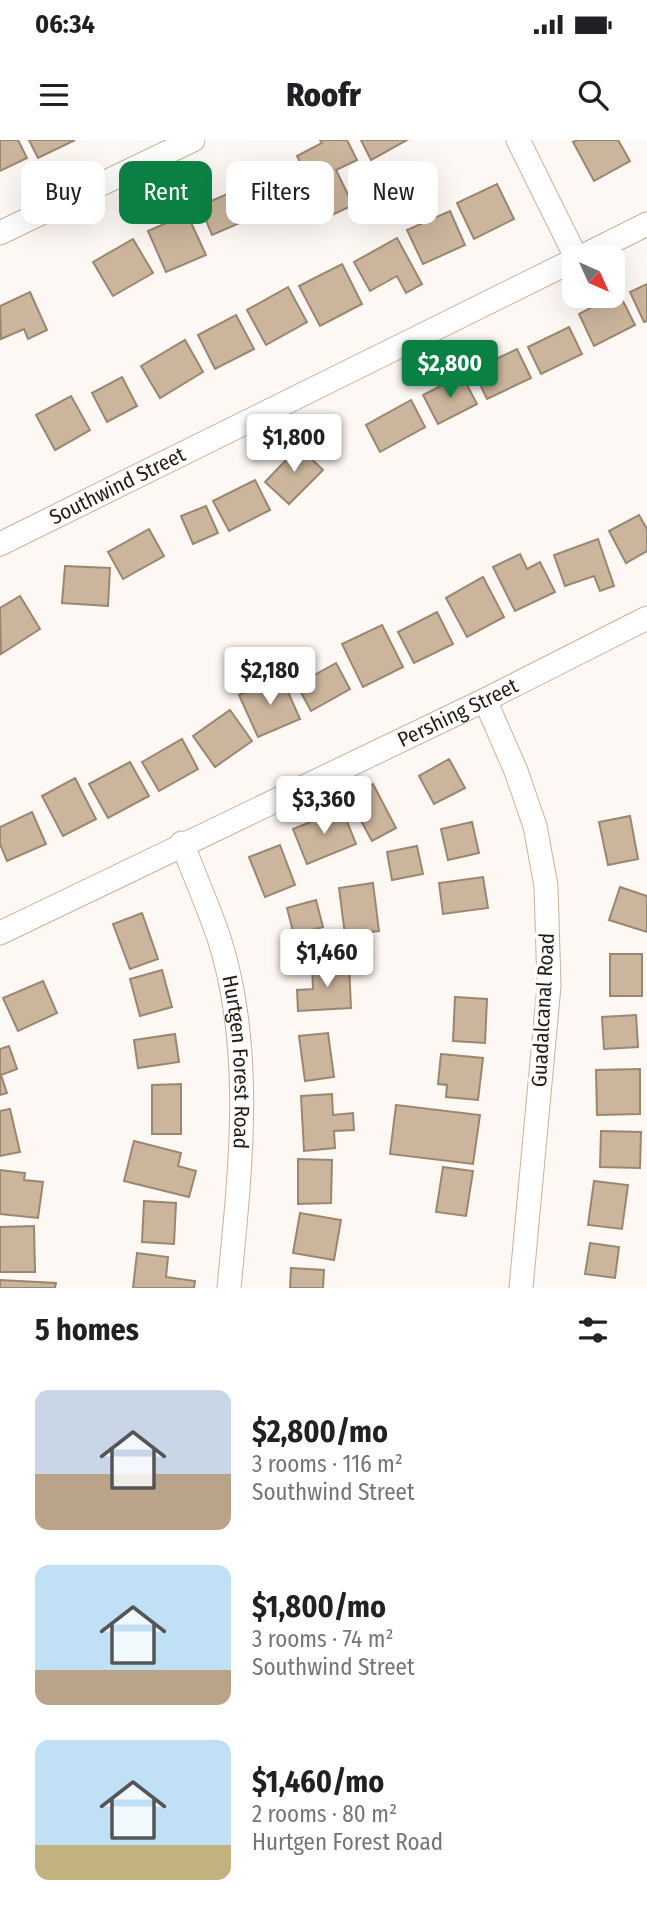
<!DOCTYPE html>
<meta charset="utf-8">
<style>
body{margin:0;font-family:"Fira Sans Condensed",sans-serif;background:#f2f2f2;color:#202124;height:100vh;display:flex;flex-direction:column;font-size:26px;white-space:nowrap}
*{box-sizing:border-box;margin:0}
p{font-size:23px;color:#757577}
.icon{flex:none;width:38px;height:38px;fill:none;stroke:currentColor;stroke-width:2;stroke-linecap:round;stroke-linejoin:round}
.map{position:relative;height:1148px;overflow:hidden}
.sheet{display:flex;flex-direction:column;background:#fff;flex:1}
.sheet>*{flex:none}
.guide{position:absolute;left:21px;top:21px;width:606px;height:63px;display:flex;gap:14px}
.needle{width:46px;rotate:135deg}
.controls{position:absolute;left:562px;top:105px;display:grid;gap:14px}
.controls a{display:grid;place-items:center;width:63px;height:63px;border-radius:14px;background:#fff;box-shadow:0 7px 28px #0002;font-size:35px}
.price{position:absolute;translate:-50% -60px;padding:0 16px;border-radius:7px;background:#fff;color:#222;font-size:23px;line-height:46px;filter:drop-shadow(0 2px 4px #0008)}
.price::after{content:'';position:absolute;left:50%;top:42px;width:21px;height:16px;margin-left:-10px;background:inherit;clip-path:polygon(0 0,100% 0,50% 100%)}
.price.current{background:#0b8043;color:#fff}
ul{padding:0;list-style:none}
li{display:flex;align-items:center;gap:21px;height:175px;padding:0 35px}
li span{display:grid;place-items:center;flex:none;width:196px;height:140px;border-radius:14px;color:#555}
li>.icon{margin-inline-start:auto}
span .icon{width:84px;height:84px;fill:#fffc;stroke-width:1}
li b{font-size:30px}
h2{display:flex;justify-content:space-between;align-items:center;height:84px;padding:0 35px;font-size:30px}
.chip{padding:0 24px;border-radius:14px;background:#fff;box-shadow:0 7px 28px #0002;font-size:24px;line-height:63px}
.chip.current{background:#0b8043;color:#fff}
.status{display:flex;justify-content:space-between;align-items:center;height:49px;padding:0 35px;background:#fff;direction:ltr}
.status svg{height:19px;fill:currentColor}
header{display:flex;justify-content:space-between;align-items:center;height:91px;padding:0 35px;background:#fff;font-size:32px;font-weight:800}
.map>svg:first-child{display:block}
.building{fill:#cbb59d;stroke:#9b866f;stroke-width:2}
.lines{fill:none;stroke-linecap:round;stroke-linejoin:round}
.street-casing{stroke:#c9b29a;stroke-width:25}
.street{stroke:#fff;stroke-width:23}
.labels{text-anchor:middle;stroke-width:7;stroke-linejoin:round;paint-order:stroke}
.street-label{font-size:21px;fill:#251c13;stroke:#fff}
</style>
<div class="status"><b>06:34</b><svg viewBox="0 0 49 12"><path d="M0 12V9h3v3zM5 12V6h3v6zM10 12V3h3v9zM15 12V0h3v12zM26 1h20v11H26zM47 4h2v5h-2z"/></svg></div>
<header><svg class="icon" aria-label="menu" viewBox="0 0 24 24"><path d="M4 6h16M4 12h16M4 18h16"/></svg>Roofr<svg class="icon" aria-label="search" viewBox="0 0 24 24"><circle cx="10" cy="10" r="6"/><path d="M15 15l6 6"/></svg></header>
<div class="map">
<svg width="647" height="1148" viewBox="0 0 647 1148">
<rect width="100%" height="100%" fill="#fdf8f3"/>
<g class="building">
<polygon points="0,0 18,0 27,18 0,31"/>
<polygon points="29,0 75,0 38,18"/>
<polygon points="320,0 347,0 357,20 336,30 353,65 328,77 297,16 322,3"/>
<polygon points="361,0 407,0 371,20"/>
<polygon points="577,0 618,0 630,21 594,41 573,2"/>
<polygon points="497,44 514,79 474,99 457,63"/>
<polygon points="236,50 249,79 212,95 200,66"/>
<polygon points="450,71 465,105 423,124 407,90"/>
<polygon points="187,74 206,115 166,132 148,91"/>
<polygon points="397,98 422,144 406,153 397,136 370,151 354,122"/>
<polygon points="133,99 153,133 113,156 93,122"/>
<polygon points="342,124 362,164 320,186 299,146"/>
<polygon points="647,144 647,181 644,182 630,152"/>
<polygon points="288,147 307,182 266,205 247,170"/>
<polygon points="30,152 47,190 28,199 24,189 1,199 0,166"/>
<polygon points="619,153 635,185 594,206 579,174"/>
<polygon points="236,175 254,209 215,229 198,195"/>
<polygon points="569,187 582,214 541,234 528,207"/>
<polygon points="185,200 203,232 160,258 141,226"/>
<polygon points="517,209 531,238 487,259 473,230"/>
<polygon points="462,235 477,264 438,284 423,255"/>
<polygon points="122,237 137,266 107,282 92,253"/>
<polygon points="71,256 90,290 55,310 36,275"/>
<polygon points="411,260 425,287 380,312 366,285"/>
<polygon points="292,300 323,330 289,364 265,342 290,316 283,309"/>
<polygon points="255,340 270,370 229,391 213,361"/>
<polygon points="206,366 218,393 193,404 181,376"/>
<polygon points="639,375 647,389 647,411 626,423 609,391"/>
<polygon points="149,389 164,416 123,439 108,412"/>
<polygon points="598,399 614,446 600,451 594,436 565,446 554,415"/>
<polygon points="520,414 527,429 540,422 555,452 515,471 493,427"/>
<polygon points="65,426 110,428 108,466 62,463"/>
<polygon points="483,437 504,477 467,497 446,458"/>
<polygon points="20,456 40,489 1,514 0,468"/>
<polygon points="437,472 453,504 414,523 398,492"/>
<polygon points="382,485 403,527 363,547 342,504"/>
<polygon points="336,523 350,549 311,571 297,545"/>
<polygon points="281,536 300,579 258,597 239,555"/>
<polygon points="230,570 252,601 215,627 193,596"/>
<polygon points="182,599 198,629 159,651 142,622"/>
<polygon points="449,619 465,648 434,664 419,636"/>
<polygon points="130,622 149,656 108,678 89,644"/>
<polygon points="75,638 96,679 63,696 42,656"/>
<polygon points="373,644 396,688 372,701 348,657"/>
<polygon points="342,669 356,704 307,724 293,689"/>
<polygon points="32,672 46,704 7,721 0,704 0,687"/>
<polygon points="630,676 638,719 608,725 599,682"/>
<polygon points="472,682 479,713 448,720 441,689"/>
<polygon points="280,705 295,745 265,757 249,717"/>
<polygon points="417,706 423,734 392,740 387,712"/>
<polygon points="483,737 488,768 443,774 439,743"/>
<polygon points="373,743 379,791 345,795 339,748"/>
<polygon points="620,747 647,756 647,792 609,780"/>
<polygon points="316,760 323,787 294,795 287,768"/>
<polygon points="142,773 158,819 130,829 113,784"/>
<rect x="610" y="814" width="32" height="42"/>
<polygon points="349,823 351,868 298,871 297,850 313,849 312,825"/>
<polygon points="162,830 172,867 140,876 130,839"/>
<polygon points="43,841 57,873 18,891 3,858"/>
<polygon points="455,857 487,859 485,903 453,901"/>
<polygon points="636,875 638,907 604,909 602,877"/>
<polygon points="328,893 334,937 305,941 299,896"/>
<polygon points="175,894 179,922 138,928 134,900"/>
<polygon points="9,906 17,929 1,935 7,953 0,955 0,909"/>
<polygon points="441,914 483,918 478,960 446,957 447,945 438,944"/>
<polygon points="640,929 640,974 597,975 596,930"/>
<polygon points="181,944 181,994 152,994 152,945"/>
<polygon points="332,954 333,975 353,973 354,990 334,991 335,1008 304,1011 301,956"/>
<polygon points="396,965 480,975 473,1024 390,1014"/>
<polygon points="10,969 20,1012 0,1016 0,971"/>
<polygon points="601,991 641,992 640,1028 600,1027"/>
<polygon points="134,1001 181,1013 178,1026 196,1031 189,1057 124,1041"/>
<polygon points="298,1019 332,1020 331,1063 298,1064"/>
<polygon points="443,1027 473,1031 466,1076 436,1072"/>
<polygon points="0,1030 25,1033 24,1040 43,1042 38,1078 0,1074"/>
<polygon points="594,1041 628,1045 622,1089 588,1085"/>
<polygon points="144,1061 176,1063 174,1104 142,1102"/>
<polygon points="300,1073 341,1080 334,1120 293,1113"/>
<polygon points="34,1086 35,1132 0,1132 0,1087"/>
<polygon points="590,1103 619,1107 615,1138 585,1134"/>
<polygon points="137,1113 168,1117 166,1137 195,1141 194,1148 133,1148"/>
<polygon points="291,1128 324,1130 323,1148 290,1148"/>
<polygon points="0,1140 56,1143 55,1148 0,1148"/>
</g>
<g class="lines">
<defs>
<g id="street">
<polyline points="518,0 576,117"/>
<polyline points="0,93 193,0"/>
<polyline points="581,117 647,84"/>
<path id="s1" d="M 0,404 L 574,120"/>
<polyline points="485,560 516,631 535,686 546,746 549,846 521,1148"/>
<path id="s2" d="M 182,703 C 194,734 208,766 219,798 C 255,911 240,1032 229,1148"/>
<path id="s3" d="M 0,793 L 485,560 L 647,478"/>
</g>
</defs>
<use href="#street" class="street-casing"/>
<use href="#street" class="street"/>
</g>
<g class="labels">
<g class="street-label">
<text dy="7" stroke="none"><textPath href="#s1" startOffset="131">Southwind Street</textPath></text>
<text dy="7" stroke="none"><textPath href="#s3" startOffset="508">Pershing Street</textPath></text>
<text transform="translate(543 870) rotate(-87)" y="7">Guadalcanal Road</text>
<text dy="7" stroke="none"><textPath href="#s2" startOffset="228">Hurtgen Forest Road</textPath></text>
</g>
</g>
</svg>
<div class="controls">
<a><svg class="needle" viewBox="-14 -14 28 28"><path d="M0-13l5 13h-10z" fill="#e53935"/><path d="M0 13l5-13h-10z" fill="#757577"/></svg></a>
</div>
<b class="price current" style="left:450px;top:260px">$2,800</b>
<b class="price" style="left:294px;top:334px">$1,800</b>
<b class="price" style="left:270px;top:567px">$2,180</b>
<b class="price" style="left:324px;top:696px">$3,360</b>
<b class="price" style="left:327px;top:849px">$1,460</b>
<div class="guide">
<a class="chip">Buy</a>
<a class="chip current">Rent</a>
<a class="chip">Filters</a>
<a class="chip">New</a>
</div>
</div>
<section class="sheet">
<h2>5 homes<svg class="icon" aria-label="filters" viewBox="0 0 24 24"><path d="M4 7h16M4 17h16"/><circle cx="9" cy="7" r="2"/><circle cx="15" cy="17" r="2"/></svg></h2>
<ul>
<li><span style="background:linear-gradient(#c9d6e8 60%,#b9a48a 0)"><svg class="icon" aria-label="home" viewBox="0 0 24 24"><path d="M3 11l9-7 9 7M6 9v11h12V9"/></svg></span><div><b>$2,800/mo</b><p>3 rooms · 116 m²</p><p>Southwind Street</p></div></li>
<li><span style="background:linear-gradient(#bfe0f5 75%,#b9a48a 0)"><svg class="icon" aria-label="home" viewBox="0 0 24 24"><path d="M3 11l9-7 9 7M6 9v11h12V9"/></svg></span><div><b>$1,800/mo</b><p>3 rooms · 74 m²</p><p>Southwind Street</p></div></li>
<li><span style="background:linear-gradient(#bfe0f5 75%,#c2b280 0)"><svg class="icon" aria-label="home" viewBox="0 0 24 24"><path d="M3 11l9-7 9 7M6 9v11h12V9"/></svg></span><div><b>$1,460/mo</b><p>2 rooms · 80 m²</p><p>Hurtgen Forest Road</p></div></li>
</ul>
</section>
